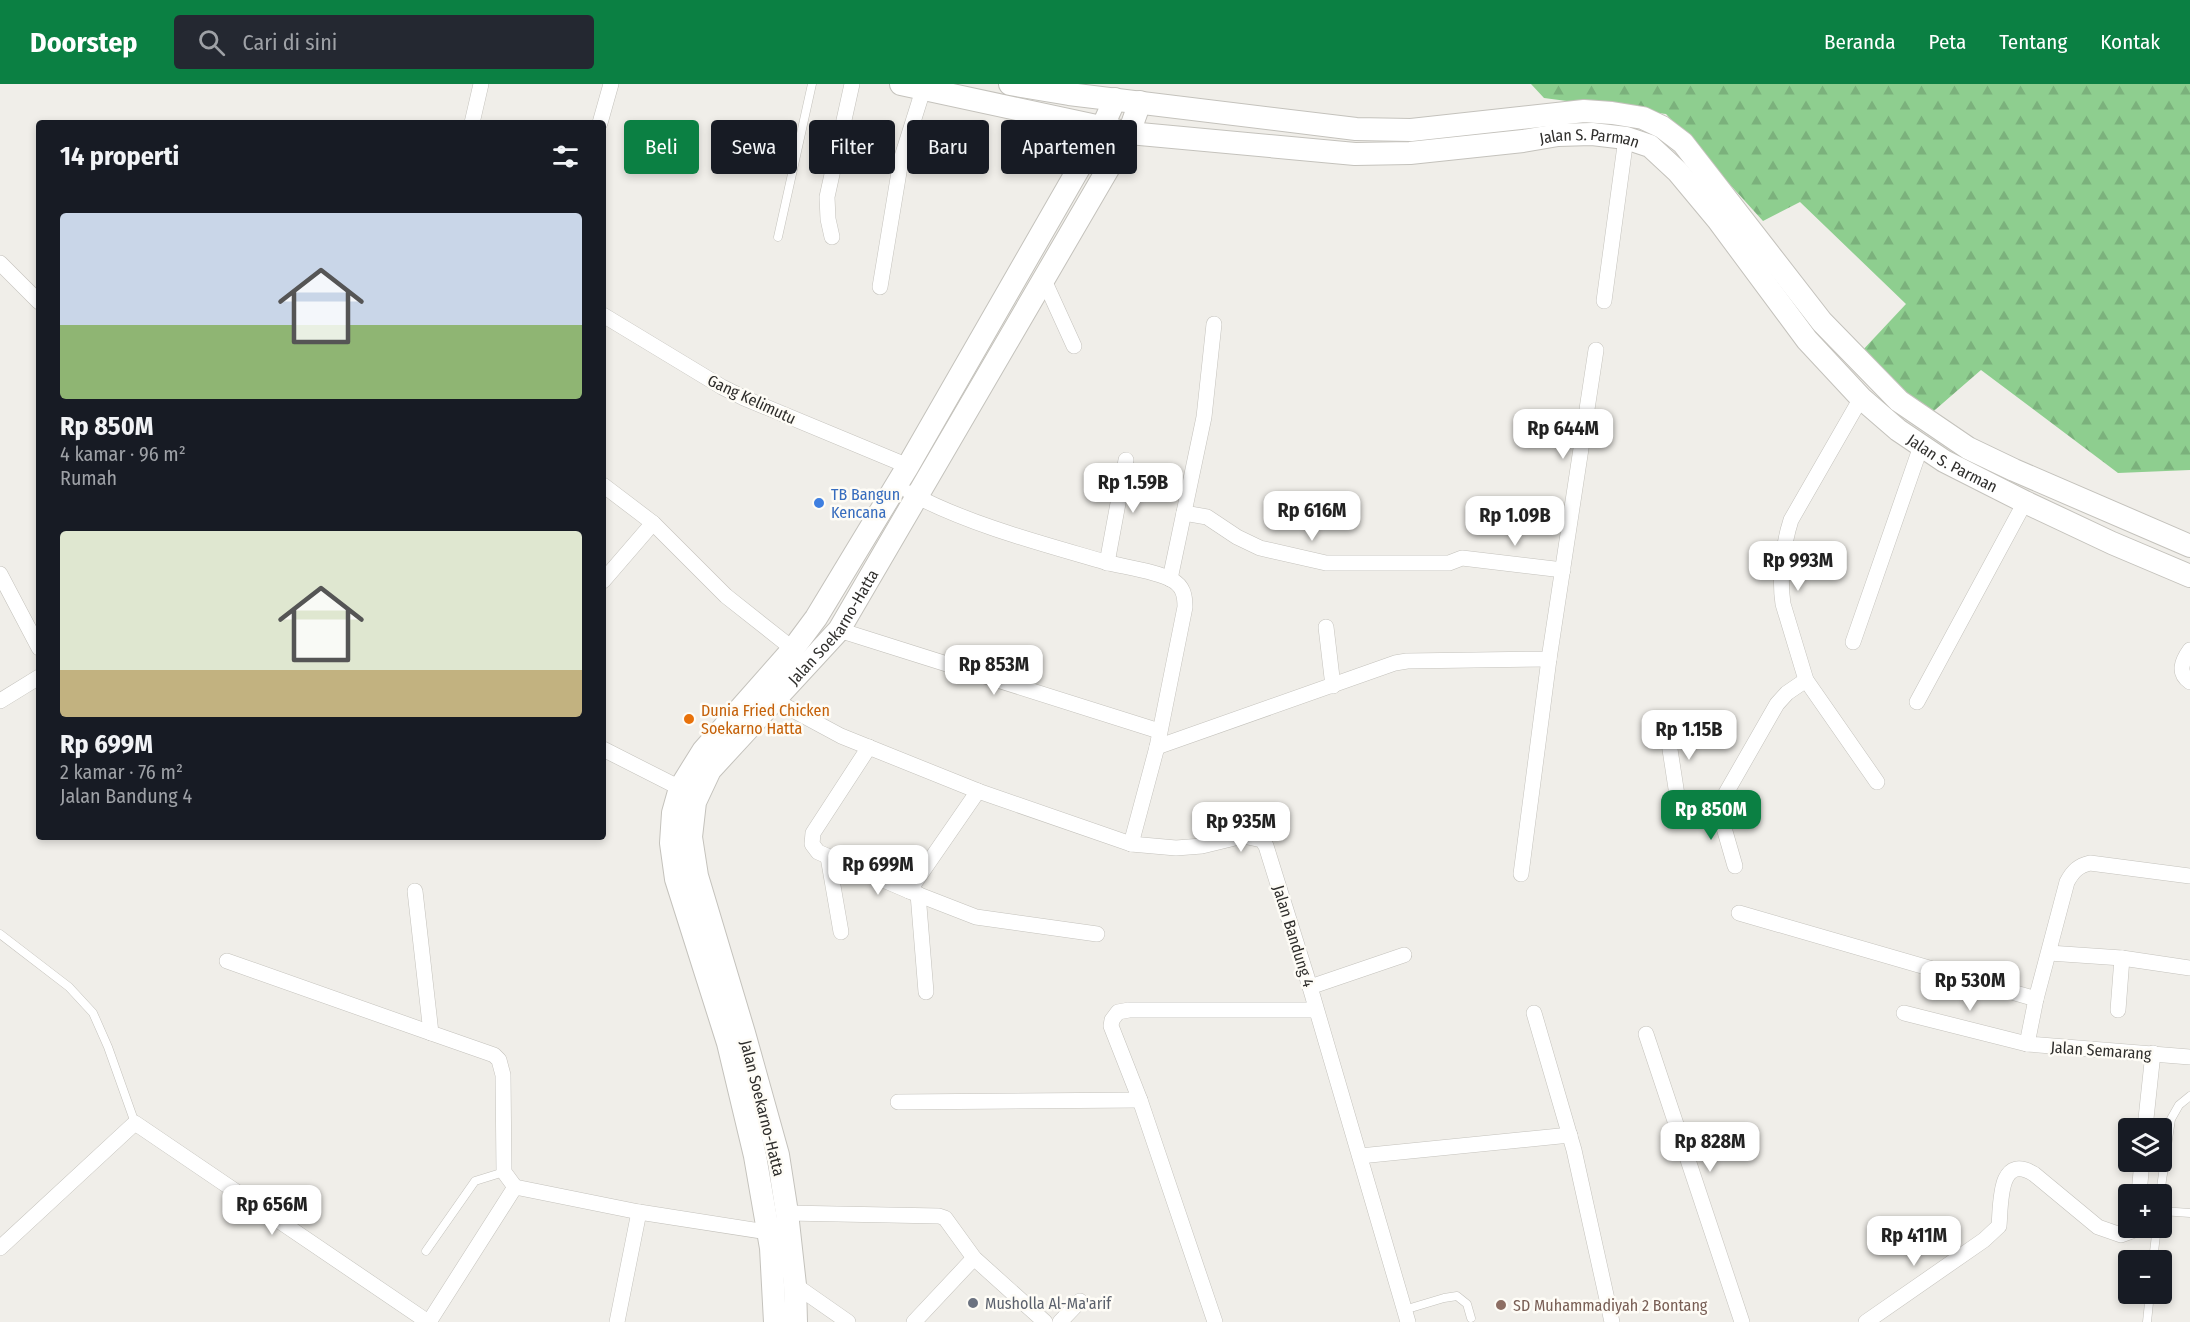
<!DOCTYPE html>
<html lang="id">
<meta charset="utf-8">
<style>
body{margin:0;font-family:"Fira Sans Condensed",sans-serif;background:#242831;color:#f1f3f6;height:100vh;display:flex;flex-direction:column;font-size:22px;white-space:nowrap}
*{box-sizing:border-box;margin:0}
p{font-size:20px;color:#9ea1a6}
.icon{flex:none;width:33px;height:33px;fill:none;stroke:currentColor;stroke-width:2;stroke-linecap:round;stroke-linejoin:round}
.map{position:relative;flex:1;overflow:hidden}
.sheet{position:absolute;left:36px;top:36px;width:570px;height:720px;display:flex;flex-direction:column;background:#171b24;border-radius:6px;box-shadow:0 3px 9px #0003}
.sheet>*{flex:none}
.guide{position:absolute;left:624px;top:36px;width:570px;height:54px;display:flex;gap:12px}
.tools{position:absolute;left:2118px;top:1034px;display:grid;gap:12px}
.tools a{display:grid;place-items:center;width:54px;height:54px;border-radius:6px;background:#171b24;box-shadow:0 3px 9px #0003;font-size:30px}
.price{position:absolute;translate:-50% -51px;padding:0 14px;border-radius:12px;background:#fff;color:#222;font-size:20px;line-height:39px;filter:drop-shadow(0 2px 3px #0008)}
.price::after{content:'';position:absolute;left:50%;top:36px;width:18px;height:14px;margin-left:-9px;background:inherit;clip-path:polygon(0 0,100% 0,50% 100%)}
.price.on{background:#0b8043;color:#fff}
ul{padding:0;list-style:none}
li{display:grid;align-content:center;gap:12px;height:318px;padding:0 24px}
li span{display:grid;place-items:center;height:186px;border-radius:6px;color:#555}
li>.icon{margin-inline-start:auto}
span .icon{width:108px;height:108px;fill:#fffc;stroke-width:1}
li b{font-size:26px}
h2{display:flex;justify-content:space-between;align-items:center;height:72px;padding:0 24px;font-size:26px}
.chip{padding:0 21px;border-radius:6px;background:#171b24;box-shadow:0 3px 9px #0003;font-size:21px;line-height:54px}
.chip.on{background:#0b8043;color:#fff}
header{display:flex;align-items:center;gap:36px;box-sizing:border-box;height:84px;padding:0 30px;background:#0b8043;color:#fff}
header strong{font-size:28px}
nav{display:flex;gap:33px;margin-inline-start:auto;font-size:21px}
.search{width:420px;height:54px;background:#242831;display:flex;align-items:center;gap:15px;box-sizing:border-box;padding:0 21px;border-radius:6px;color:#9ea1a6;font-size:22px}
.map>svg:first-child{display:block}
.forest{fill:url(#forest-firs)}
.lines{fill:none;stroke-linecap:round;stroke-linejoin:round}
.service-casing{stroke:#c4c2bc;stroke-width:9}
.minor-casing{stroke:#c4c2bc;stroke-width:16}
.secondary-casing{stroke:#c4c2bc;stroke-width:24}
.service{stroke:#fff;stroke-width:8}
.minor{stroke:#fff;stroke-width:15}
.secondary{stroke:#fff;stroke-width:22}
.shop-dot{fill:#3f7fe0;stroke:#fefcf6;stroke-width:2}
.food-dot{fill:#e8710a;stroke:#fefcf6;stroke-width:2}
.worship-dot{fill:#6b7280;stroke:#fefcf6;stroke-width:2}
.education-dot{fill:#8d6e63;stroke:#fefcf6;stroke-width:2}
.labels{text-anchor:middle;stroke-width:5;stroke-linejoin:round;paint-order:stroke}
.street-label{font-size:16px;fill:#2f2e2c;stroke:#fefcf6}
.shop-label{font-size:16px;fill:#366cbe;stroke:#fefcf6;text-anchor:start}
.food-label{font-size:16px;fill:#c56008;stroke:#fefcf6;text-anchor:start}
.worship-label{font-size:16px;fill:#5b616d;stroke:#fefcf6;text-anchor:start}
.education-label{font-size:16px;fill:#785e54;stroke:#fefcf6;text-anchor:start}
</style>
<header>
<strong>Doorstep</strong>
<div class="search"><svg class="icon" aria-label="search" viewBox="0 0 24 24"><circle cx="10" cy="10" r="6"/><path d="M15 15l6 6"/></svg>Cari di sini</div>
<nav><a>Beranda</a><a>Peta</a><a>Tentang</a><a>Kontak</a></nav>
</header>
<div class="map">
<svg width="2190" height="1238" viewBox="0 0 2190 1238">
<defs>
<pattern id="forest-firs" width="22" height="20" patternUnits="userSpaceOnUse" patternTransform="scale(1.5)"><rect width="22" height="20" fill="#8ece8f"/><path d="M5 1l3.5 6h-7zM16 11l3.5 6h-7z" fill="#7bb17c"/></pattern>
</defs>
<rect width="100%" height="100%" fill="#f0eee9"/>
<polygon class="forest" points="1531,0 2190,0 2190,386 2118,389 1981,286 1928,332 1861,268 1906,220 1800,118 1763,137 1666,30 1544,14"/>
<g class="lines">
<defs>
<g id="service">
<polyline points="778,153 812,0"/>
<polyline points="0,850 69,903 93,929 108,963 135,1039"/>
<polyline points="2160,1110 2171,1035 2179,1021 2190,1012"/>
<polyline points="2162,1127 2190,1129"/>
<polyline points="426,1167 475,1097 504,1088"/>
<polyline points="2153,1176 2157,1143"/>
<polyline points="1404,1226 1444,1214 1457,1212 1467,1220 1471,1234"/>
<polyline points="2147,1238 2150,1209"/>
</g>
<g id="minor">
<polyline points="472,39 481,0"/>
<polyline points="600,39 611,0"/>
<polyline points="832,153 828,135 827,113 852,0"/>
<polyline points="0,179 39,218"/>
<polyline points="1044,196 1074,262"/>
<polyline points="880,203 901,76 923,6"/>
<polyline points="1604,217 1626,54"/>
<polyline points="603,231 722,303 744,314 908,382"/>
<path d="M 1861,314 L 1791,436 C 1783,461 1779,493 1783,520 L 1806,596 L 1877,698"/>
<polyline points="603,401 653,439 726,512 793,565"/>
<path d="M 910,409 C 970,441 1040,459 1105,478 C 1124,483 1156,487 1172,496 C 1183,502 1185,511 1185,523 L 1157,663 L 1131,760"/>
<polyline points="1184,429 1207,433 1237,453 1260,464 1326,479 1449,479 1462,474 1563,486"/>
<polyline points="1107,479 1126,376"/>
<polyline points="0,490 39,564"/>
<polyline points="1170,495 1204,333 1214,240"/>
<polyline points="603,497 653,439"/>
<polyline points="1326,543 1333,602"/>
<polyline points="839,546 1159,647"/>
<polyline points="1853,558 1921,362"/>
<path d="M 2190,566 C 2182,577 2177,589 2190,598"/>
<polyline points="0,617 39,593"/>
<polyline points="776,617 841,652 978,707 1131,760 1176,764 1202,762 1243,752 1262,756 1266,762 1310,903 1408,1238"/>
<polyline points="1917,618 2025,418"/>
<polyline points="1667,646 1679,724 1690,727 1718,723 1777,620 1787,609 1806,596"/>
<polyline points="869,663 813,749 812,760 818,768 909,807 976,833 1097,850"/>
<polyline points="1157,663 1395,579 1407,577 1549,575 1596,266"/>
<polyline points="603,665 680,704"/>
<polyline points="1718,723 1735,782"/>
<polyline points="828,773 841,848"/>
<polyline points="1521,790 1549,575"/>
<path d="M 2190,792 L 2090,779 C 2078,782 2073,787 2067,798 L 2036,915 L 2027,960 L 2190,973"/>
<polyline points="415,807 431,949 494,971 499,976 503,991 504,1088 515,1103"/>
<polyline points="909,807 978,707"/>
<polyline points="918,810 926,908"/>
<polyline points="1739,829 2036,915"/>
<polyline points="2049,869 2122,874 2190,884"/>
<polyline points="227,877 431,949"/>
<polyline points="1310,903 1404,871"/>
<polyline points="2118,926 2122,874"/>
<polyline points="1534,929 1574,1066 1612,1238"/>
<polyline points="1904,929 2027,960"/>
<polyline points="1646,950 1742,1238"/>
<polyline points="898,1018 1140,1016"/>
<polyline points="2145,1044 2153,969"/>
<polyline points="1360,1072 1570,1051"/>
<polyline points="2139,1110 2142,1077"/>
<polyline points="787,1129 939,1132 945,1134 974,1174 1045,1238"/>
<polyline points="0,1164 135,1039 428,1238"/>
<polyline points="795,1201 848,1238"/>
<polyline points="429,1238 515,1103 639,1128 767,1148"/>
<polyline points="617,1238 639,1128"/>
<polyline points="914,1238 974,1174"/>
<polyline points="1060,1238 1080,1217"/>
<polyline points="1215,1238 1140,1016 1111,942 1112,936 1118,928 1129,926 1316,926"/>
<path d="M 1866,1238 L 1984,1156 L 1999,1142 C 2001,1121 1998,1068 2034,1090 L 2098,1143 L 2121,1151 L 2132,1147 L 2134,1143"/>
</g>
<g id="secondary">
<path id="s1" d="M 901,0 L 1129,49 L 1355,70 L 1410,69 L 1523,57 L 1558,51 L 1592,50 L 1626,54 L 1650,62 L 1678,88 L 1718,136 L 1807,256 L 1861,314 L 1898,346 L 1944,377 L 2025,418 L 2112,459 L 2190,492"/>
<polyline points="1010,0 1069,10 1356,45 1411,46 1584,27 1612,29 1643,34 1662,43 1683,59 1822,238 1899,317 1968,364 2014,386 2190,462"/>
<polyline points="775,1238 771,1164 755,1072 728,959 676,795 671,759 673,729 680,704 703,667 793,565 816,534 908,382 1102,44 1115,15"/>
<path id="s2" d="M 796,1238 L 795,1201 L 787,1129 L 778,1071 L 744,949 L 697,792 L 691,753 L 695,718 L 710,686 L 839,546 L 1129,49 L 1140,18"/>
</g>
</defs>
<use href="#service" class="service-casing"/>
<use href="#minor" class="minor-casing"/>
<use href="#secondary" class="secondary-casing"/>
<use href="#service" class="service"/>
<use href="#minor" class="minor"/>
<use href="#secondary" class="secondary"/>
</g>
<circle class="shop-dot" cx="819" cy="419" r="6"/>
<circle class="food-dot" cx="689" cy="635" r="6"/>
<circle class="worship-dot" cx="973" cy="1219" r="6"/>
<circle class="education-dot" cx="1501" cy="1221" r="6"/>
<g class="labels">
<g class="street-label">
<text dy="6" stroke="none"><textPath href="#s1" startOffset="696">Jalan S. Parman</textPath></text>
<text transform="translate(752 315) rotate(25)" y="6">Gang Kelimutu</text>
<text dy="6" stroke="none"><textPath href="#s1" startOffset="1200">Jalan S. Parman</textPath></text>
<text dy="6" stroke="none"><textPath href="#s2" startOffset="758">Jalan Soekarno-Hatta</textPath></text>
<text transform="translate(1294 852) rotate(73)" y="6">Jalan Bandung 4</text>
<text transform="translate(2101 966) rotate(4)" y="6">Jalan Semarang</text>
<text transform="translate(763 1024) rotate(76)" y="6">Jalan Soekarno-Hatta</text>
</g>
<g class="shop-label">
<text x="831" y="416">TB Bangun<tspan x="831" dy="18">Kencana</tspan></text>
</g>
<g class="food-label">
<text x="701" y="632">Dunia Fried Chicken<tspan x="701" dy="18">Soekarno Hatta</tspan></text>
</g>
<g class="worship-label">
<text x="985" y="1225">Musholla Al-Ma'arif</text>
</g>
<g class="education-label">
<text x="1513" y="1227">SD Muhammadiyah 2 Bontang</text>
</g>
</g>
</svg>
<div class="tools">
<a><svg class="icon" aria-label="layers" viewBox="0 0 24 24"><path d="M12 4l9 5-9 5-9-5zM3 14l9 5 9-5"/></svg></a>
<a>+</a>
<a>−</a>
</div>
<b class="price" style="left:1563px;top:376px">Rp 644M</b>
<b class="price" style="left:1133px;top:430px">Rp 1.59B</b>
<b class="price" style="left:1312px;top:458px">Rp 616M</b>
<b class="price" style="left:1515px;top:463px">Rp 1.09B</b>
<b class="price" style="left:1798px;top:508px">Rp 993M</b>
<b class="price" style="left:994px;top:612px">Rp 853M</b>
<b class="price" style="left:1689px;top:677px">Rp 1.15B</b>
<b class="price on" style="left:1711px;top:757px">Rp 850M</b>
<b class="price" style="left:1241px;top:769px">Rp 935M</b>
<b class="price" style="left:878px;top:812px">Rp 699M</b>
<b class="price" style="left:1970px;top:928px">Rp 530M</b>
<b class="price" style="left:1710px;top:1089px">Rp 828M</b>
<b class="price" style="left:272px;top:1152px">Rp 656M</b>
<b class="price" style="left:1914px;top:1183px">Rp 411M</b>
<div class="guide">
<a class="chip on">Beli</a>
<a class="chip">Sewa</a>
<a class="chip">Filter</a>
<a class="chip">Baru</a>
<a class="chip">Apartemen</a>
</div>
<section class="sheet">
<h2>14 properti<svg class="icon" aria-label="filters" viewBox="0 0 24 24"><path d="M4 7h16M4 17h16"/><circle cx="9" cy="7" r="2"/><circle cx="15" cy="17" r="2"/></svg></h2>
<ul>
<li><span style="background:linear-gradient(#c9d6e8 60%,#8fb573 0)"><svg class="icon" aria-label="home" viewBox="0 0 24 24"><path d="M3 11l9-7 9 7M6 9v11h12V9"/></svg></span><div><b>Rp 850M</b><p>4 kamar · 96 m²</p><p>Rumah</p></div></li>
<li><span style="background:linear-gradient(#dfe7d0 75%,#c2b280 0)"><svg class="icon" aria-label="home" viewBox="0 0 24 24"><path d="M3 11l9-7 9 7M6 9v11h12V9"/></svg></span><div><b>Rp 699M</b><p>2 kamar · 76 m²</p><p>Jalan Bandung 4</p></div></li>
</ul>
</section>
</div>
